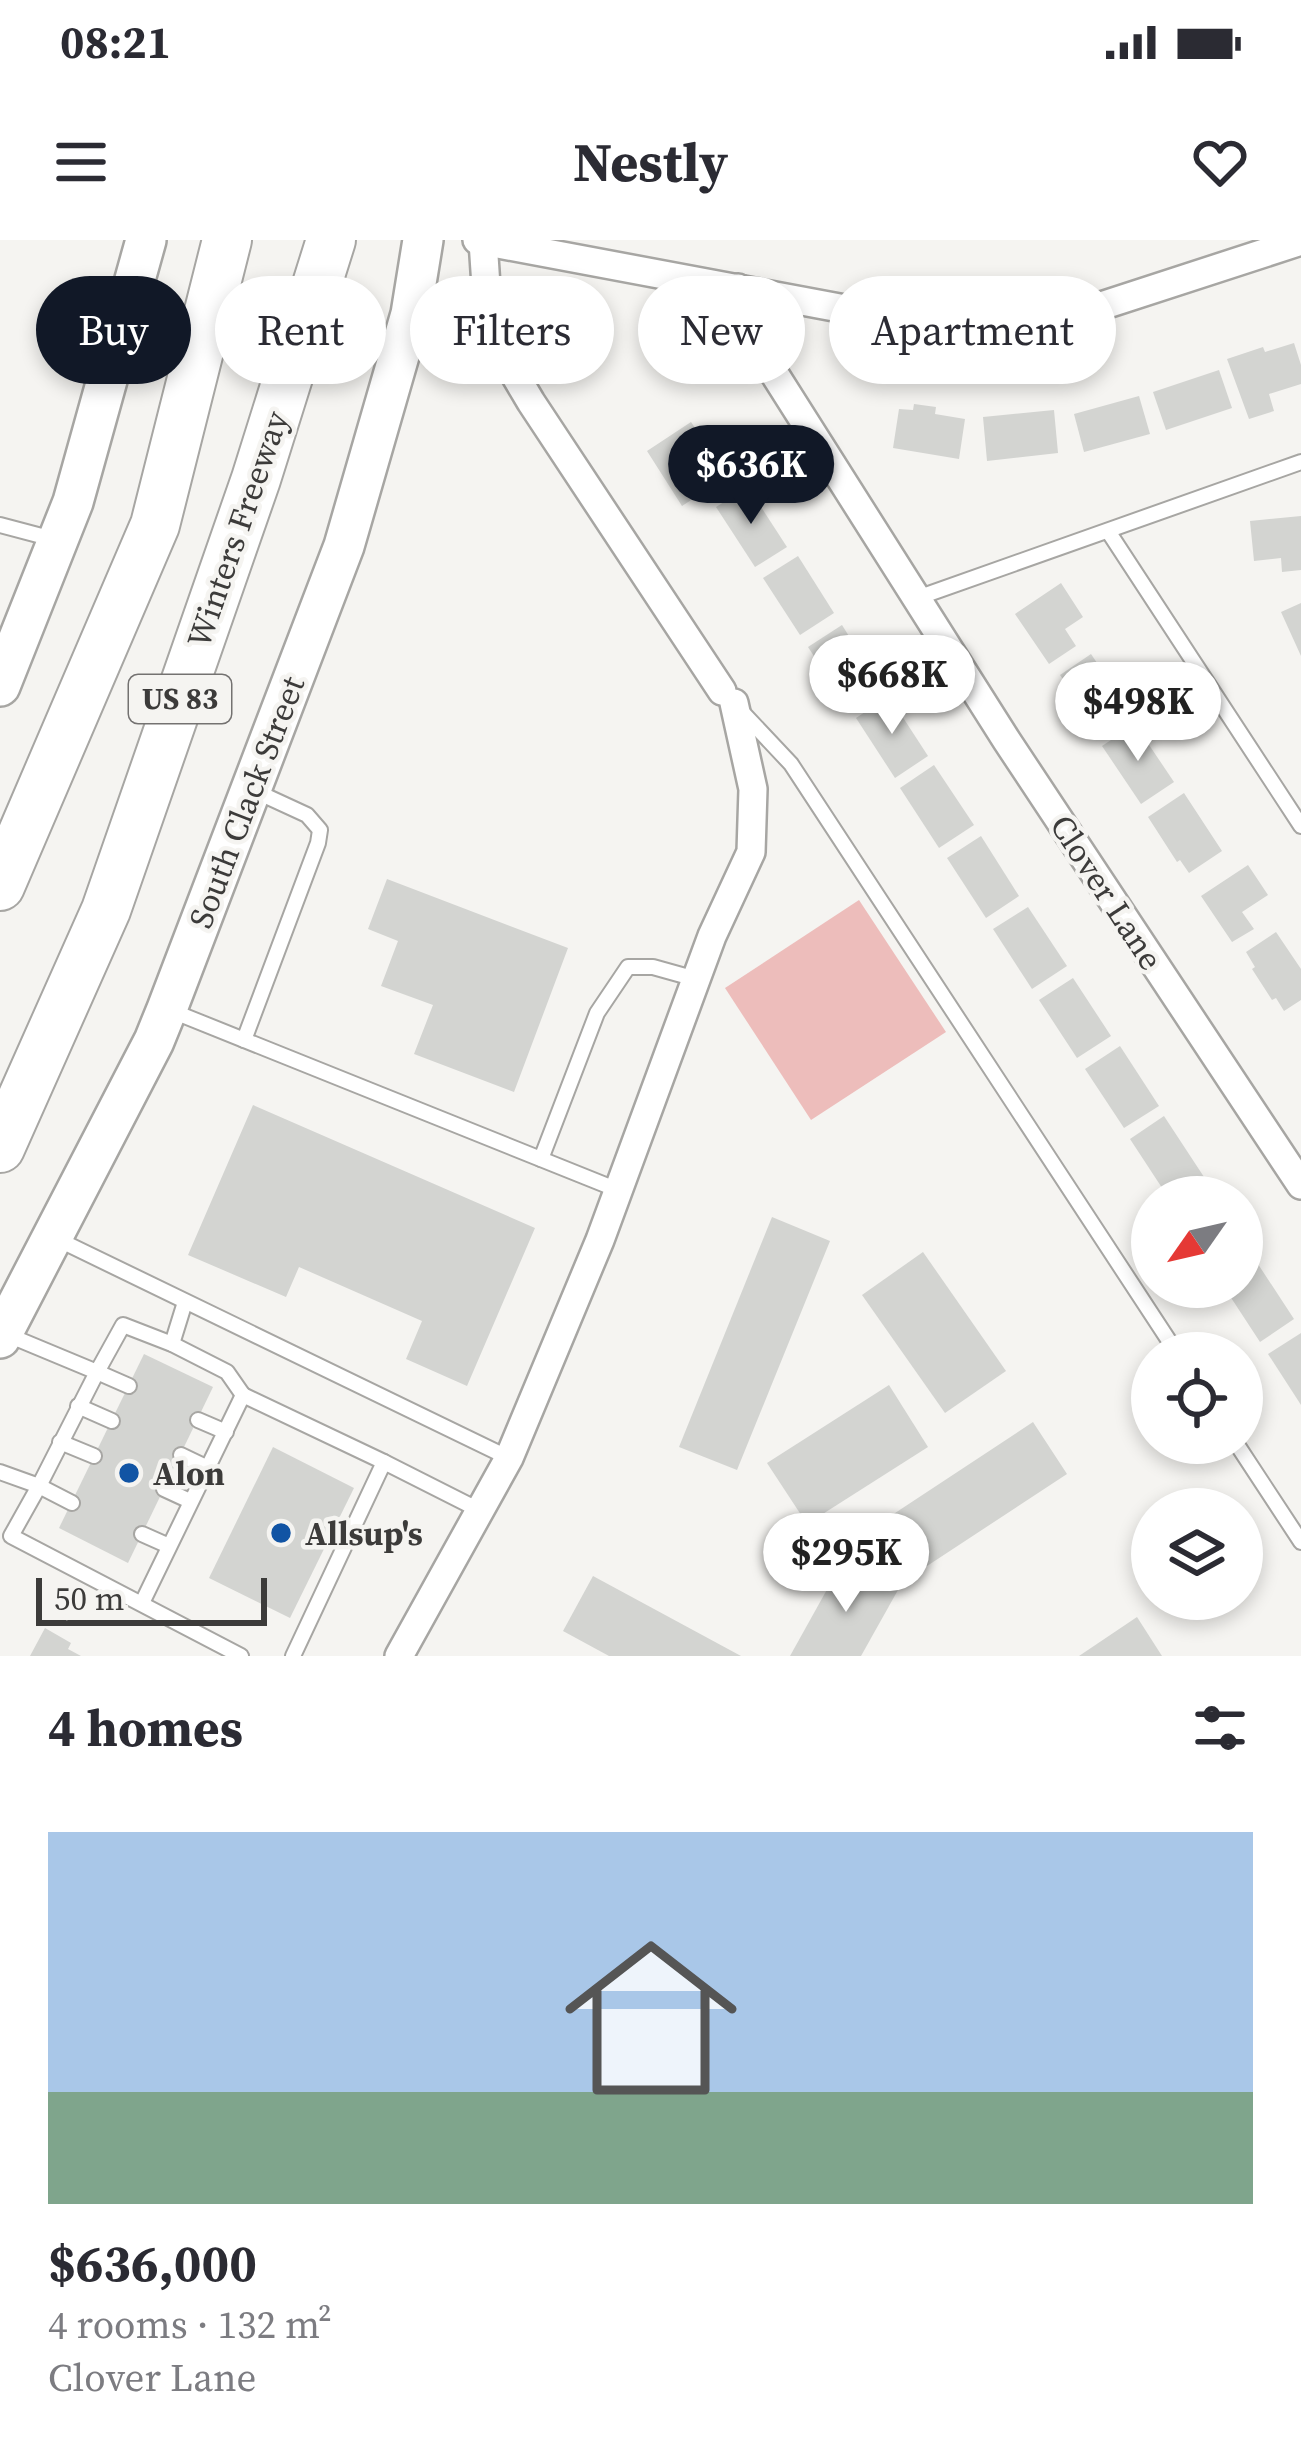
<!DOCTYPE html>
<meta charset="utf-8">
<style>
body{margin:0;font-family:"Source Serif 4",serif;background:#f7f7f7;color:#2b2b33;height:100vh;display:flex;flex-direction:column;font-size:45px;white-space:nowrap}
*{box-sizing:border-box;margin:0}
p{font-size:39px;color:#7c7c81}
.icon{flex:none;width:66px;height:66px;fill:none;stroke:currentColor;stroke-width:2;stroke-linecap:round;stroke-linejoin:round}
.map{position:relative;height:1416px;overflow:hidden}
.details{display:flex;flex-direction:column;background:#fff;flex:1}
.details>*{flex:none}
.hud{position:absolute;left:36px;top:36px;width:1230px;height:108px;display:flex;gap:24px}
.needle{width:78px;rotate:236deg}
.buttons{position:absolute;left:1131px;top:936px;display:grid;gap:24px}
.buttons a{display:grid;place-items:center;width:132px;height:132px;border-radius:50%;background:#fff;box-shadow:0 6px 18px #0003;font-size:60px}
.scale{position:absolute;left:36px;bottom:30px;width:231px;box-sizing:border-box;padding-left:12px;border:6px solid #3c3b3a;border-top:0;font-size:33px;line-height:42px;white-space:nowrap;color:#3c3b3a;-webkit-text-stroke:9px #f5f4f1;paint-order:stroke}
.price{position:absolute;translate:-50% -102px;padding:0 27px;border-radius:42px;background:#fff;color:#222;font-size:39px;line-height:78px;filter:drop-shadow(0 3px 6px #0008)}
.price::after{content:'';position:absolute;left:50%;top:72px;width:36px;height:27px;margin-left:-18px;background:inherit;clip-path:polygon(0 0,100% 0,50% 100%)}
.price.active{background:#111827;color:#fff}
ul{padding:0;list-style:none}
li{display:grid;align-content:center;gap:24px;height:636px;padding:0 48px}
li+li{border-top:3px solid #e1e1e2}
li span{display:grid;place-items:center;height:372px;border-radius:0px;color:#555}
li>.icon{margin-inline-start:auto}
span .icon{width:216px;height:216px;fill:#fffc;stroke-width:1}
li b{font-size:51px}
h2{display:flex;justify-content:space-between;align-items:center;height:144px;padding:0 48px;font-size:51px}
.pill{padding:0 42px;border-radius:54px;background:#fff;box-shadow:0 6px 18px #0003;font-size:42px;line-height:108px}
.pill.active{background:#111827;color:#fff}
.status{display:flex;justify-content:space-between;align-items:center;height:84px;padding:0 60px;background:#fff;direction:ltr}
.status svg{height:33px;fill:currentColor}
header{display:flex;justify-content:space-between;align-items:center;height:156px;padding:0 48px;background:#fff;font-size:54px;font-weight:700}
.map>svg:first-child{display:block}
.green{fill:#edbdbb}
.building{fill:#d3d4d1}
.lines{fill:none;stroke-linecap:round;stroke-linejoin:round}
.lane-casing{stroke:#a7a6a3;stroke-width:18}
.street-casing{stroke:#a7a6a3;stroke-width:32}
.secondary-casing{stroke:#a7a6a3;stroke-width:44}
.highway-casing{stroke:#a7a6a3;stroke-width:52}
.lane{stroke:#fff;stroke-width:14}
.street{stroke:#fff;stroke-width:27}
.secondary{stroke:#fff;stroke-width:39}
.highway{stroke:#fff;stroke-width:48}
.poi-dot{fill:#1154a4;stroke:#f5f4f1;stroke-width:4.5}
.labels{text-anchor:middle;stroke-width:9;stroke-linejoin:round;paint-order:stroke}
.shield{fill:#f5f4f1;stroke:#747271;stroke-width:3}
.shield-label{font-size:30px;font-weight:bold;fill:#3c3b3a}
.street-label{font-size:33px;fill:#3c3b3a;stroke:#f5f4f1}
.poi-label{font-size:33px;font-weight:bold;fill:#3c3b3a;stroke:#f5f4f1;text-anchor:start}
</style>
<div class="status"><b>08:21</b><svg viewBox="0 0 49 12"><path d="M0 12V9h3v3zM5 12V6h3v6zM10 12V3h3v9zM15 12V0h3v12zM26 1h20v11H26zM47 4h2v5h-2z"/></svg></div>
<header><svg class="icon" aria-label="menu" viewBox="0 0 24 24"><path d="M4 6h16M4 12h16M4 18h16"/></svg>Nestly<svg class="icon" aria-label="heart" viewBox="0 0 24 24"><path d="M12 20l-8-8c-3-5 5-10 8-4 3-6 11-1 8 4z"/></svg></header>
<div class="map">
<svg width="1301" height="1416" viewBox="0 0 1301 1416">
<rect width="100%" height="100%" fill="#f5f4f1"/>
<polygon class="green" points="859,660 946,792 811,880 725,748"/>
<g class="building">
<polygon points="1294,103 1301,125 1301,144 1269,154 1274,171 1249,179 1227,119 1263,107 1265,112"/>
<polygon points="1219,130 1232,168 1166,190 1153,152"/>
<polygon points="1139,156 1150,194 1084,212 1074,174"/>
<polygon points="914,164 936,167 935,174 965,179 959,219 893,208 899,169 913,170"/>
<polygon points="1054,170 1058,213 987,221 983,177"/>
<polygon points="691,182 709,209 719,202 737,230 682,266 647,211"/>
<polygon points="748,247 787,307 755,327 716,267"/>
<polygon points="1301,276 1301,330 1282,332 1281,318 1254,321 1250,281"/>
<polygon points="798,316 834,373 800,395 763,338"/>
<polygon points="1061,343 1083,377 1065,389 1076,406 1049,424 1015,374"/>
<polygon points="1301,363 1301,416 1281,372"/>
<polygon points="842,385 880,446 847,467 808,407"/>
<polygon points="1091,414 1128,469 1097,490 1060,435"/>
<polygon points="889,456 928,516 895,538 856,478"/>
<polygon points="1135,484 1174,542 1141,564 1102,506"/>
<polygon points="934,525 974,585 939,608 900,548"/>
<polygon points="1184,553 1222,611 1189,633 1180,620 1177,622 1148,577"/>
<polygon points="981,596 1019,656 986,678 947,618"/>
<polygon points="1248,625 1268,655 1242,672 1254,689 1232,702 1201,656"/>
<polygon points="387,639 568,708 514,852 414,814 433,765 381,746 398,701 368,689"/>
<polygon points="1028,667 1067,726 1032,749 993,689"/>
<polygon points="1276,692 1301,729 1301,760 1284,771 1276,758 1272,760 1252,729 1255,727 1246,712"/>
<polygon points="1073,738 1111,796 1077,818 1039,760"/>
<polygon points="1120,806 1159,866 1124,888 1085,829"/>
<polygon points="253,865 535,988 467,1146 406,1119 422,1081 299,1027 286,1057 188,1015"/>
<polygon points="1164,876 1204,937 1173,957 1168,957 1130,899"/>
<polygon points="772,977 830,1001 737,1230 679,1207"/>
<polygon points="923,1012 1006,1131 945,1173 862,1055"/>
<polygon points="1256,1021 1294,1079 1260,1102 1224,1047 1242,1047 1242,1031"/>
<polygon points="1301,1093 1301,1165 1268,1114"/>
<polygon points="144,1114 213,1147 128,1323 59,1288"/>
<polygon points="889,1145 928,1207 807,1284 767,1223"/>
<polygon points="1033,1182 1067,1234 924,1328 916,1316 900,1326 882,1299 897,1289 889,1277"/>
<polygon points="273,1207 354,1248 290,1378 209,1338"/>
<polygon points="844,1319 898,1350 861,1416 790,1416"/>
<polygon points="593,1336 741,1416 609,1416 563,1391"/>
<polygon points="1137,1377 1162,1416 1079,1416"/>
<polygon points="45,1388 71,1403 68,1409 81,1416 30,1416"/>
</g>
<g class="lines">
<defs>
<g id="lane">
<polyline points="0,285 53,299"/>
<polyline points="1108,291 1301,586"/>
<polyline points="917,358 1301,222"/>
<polyline points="743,473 791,524 1177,1113"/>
<polyline points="172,771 618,950"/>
<polyline points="244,800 318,603 320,590 307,575 255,551"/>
<polyline points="541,919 597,773 628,727 653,727 696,739"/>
<polyline points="55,998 509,1218"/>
<polyline points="172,1104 185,1062"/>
<polyline points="129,1146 97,1132 123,1085 172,1104 227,1132 243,1155"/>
<polyline points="78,1166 112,1181"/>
<polyline points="198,1180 226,1192"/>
<polyline points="60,1202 94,1216"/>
<polyline points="1236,1203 1301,1302"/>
<polyline points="181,1215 206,1227"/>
<polyline points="0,1232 39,1246 97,1132 8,1095"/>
<polyline points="164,1249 190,1261"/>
<polyline points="72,1263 39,1246 11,1296 241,1416"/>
<polyline points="142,1294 169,1306"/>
<polyline points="142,1363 243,1155 384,1222"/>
<polyline points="293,1416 384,1222 481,1271"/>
</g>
<g id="street">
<polyline points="477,0 909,81 986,86 1055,81 1301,1"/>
<polyline points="483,1 489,91 531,162 722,451"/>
<polyline points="738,48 746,89 1007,501 1301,945"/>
<polyline points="399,1416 509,1218 600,1000 712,696 751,612 753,549 734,463"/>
</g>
<g id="secondary">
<polyline points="0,446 73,262 146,0"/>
<polyline points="0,1098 154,801 167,769 344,306 411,74 423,0"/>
</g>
<g id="highway">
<polyline points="0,646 155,285 227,0"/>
<polyline points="0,908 106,670 256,239 331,0"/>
</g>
</defs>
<use href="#lane" class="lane-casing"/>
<use href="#street" class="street-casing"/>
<use href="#secondary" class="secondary-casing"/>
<use href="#highway" class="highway-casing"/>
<use href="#lane" class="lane"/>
<use href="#street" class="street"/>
<use href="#secondary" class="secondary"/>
<use href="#highway" class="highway"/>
</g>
<g class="poi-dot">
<circle cx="129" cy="1233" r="12"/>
<circle cx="281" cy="1293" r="12"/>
</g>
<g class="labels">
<rect class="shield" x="129" y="435" width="102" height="48" rx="9"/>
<g class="shield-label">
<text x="180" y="469">US 83</text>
</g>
<g class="street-label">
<text transform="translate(237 289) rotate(-71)" y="12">Winters Freeway</text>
<text transform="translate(246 562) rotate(-69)" y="12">South Clack Street</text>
<text transform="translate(1107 652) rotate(57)" y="12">Clover Lane</text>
</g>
<g class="poi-label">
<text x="153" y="1245">Alon</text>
<text x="305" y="1305">Allsup's</text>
</g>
</g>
</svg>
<div class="buttons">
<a><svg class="needle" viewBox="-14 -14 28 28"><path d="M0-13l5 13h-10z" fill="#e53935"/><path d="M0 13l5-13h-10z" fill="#7c7c81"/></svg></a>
<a><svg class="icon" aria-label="locate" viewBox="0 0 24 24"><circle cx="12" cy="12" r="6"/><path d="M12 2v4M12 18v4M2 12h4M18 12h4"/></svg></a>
<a><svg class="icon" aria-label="layers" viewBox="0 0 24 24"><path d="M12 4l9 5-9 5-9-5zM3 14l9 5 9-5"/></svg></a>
</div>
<div class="scale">50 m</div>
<b class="price active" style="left:751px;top:287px">$636K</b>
<b class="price" style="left:892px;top:497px">$668K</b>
<b class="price" style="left:1138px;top:524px">$498K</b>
<b class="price" style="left:846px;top:1375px">$295K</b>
<div class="hud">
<a class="pill active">Buy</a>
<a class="pill">Rent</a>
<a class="pill">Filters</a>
<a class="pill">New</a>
<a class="pill">Apartment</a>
</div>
</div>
<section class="details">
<h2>4 homes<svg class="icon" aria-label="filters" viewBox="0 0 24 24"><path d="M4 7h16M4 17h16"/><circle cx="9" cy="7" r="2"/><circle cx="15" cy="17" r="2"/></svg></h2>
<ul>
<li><span style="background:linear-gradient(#a9c7e8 70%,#7fa58c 0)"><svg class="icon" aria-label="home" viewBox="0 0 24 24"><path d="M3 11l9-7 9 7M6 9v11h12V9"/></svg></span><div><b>$636,000</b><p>4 rooms · 132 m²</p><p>Clover Lane</p></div></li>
</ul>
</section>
